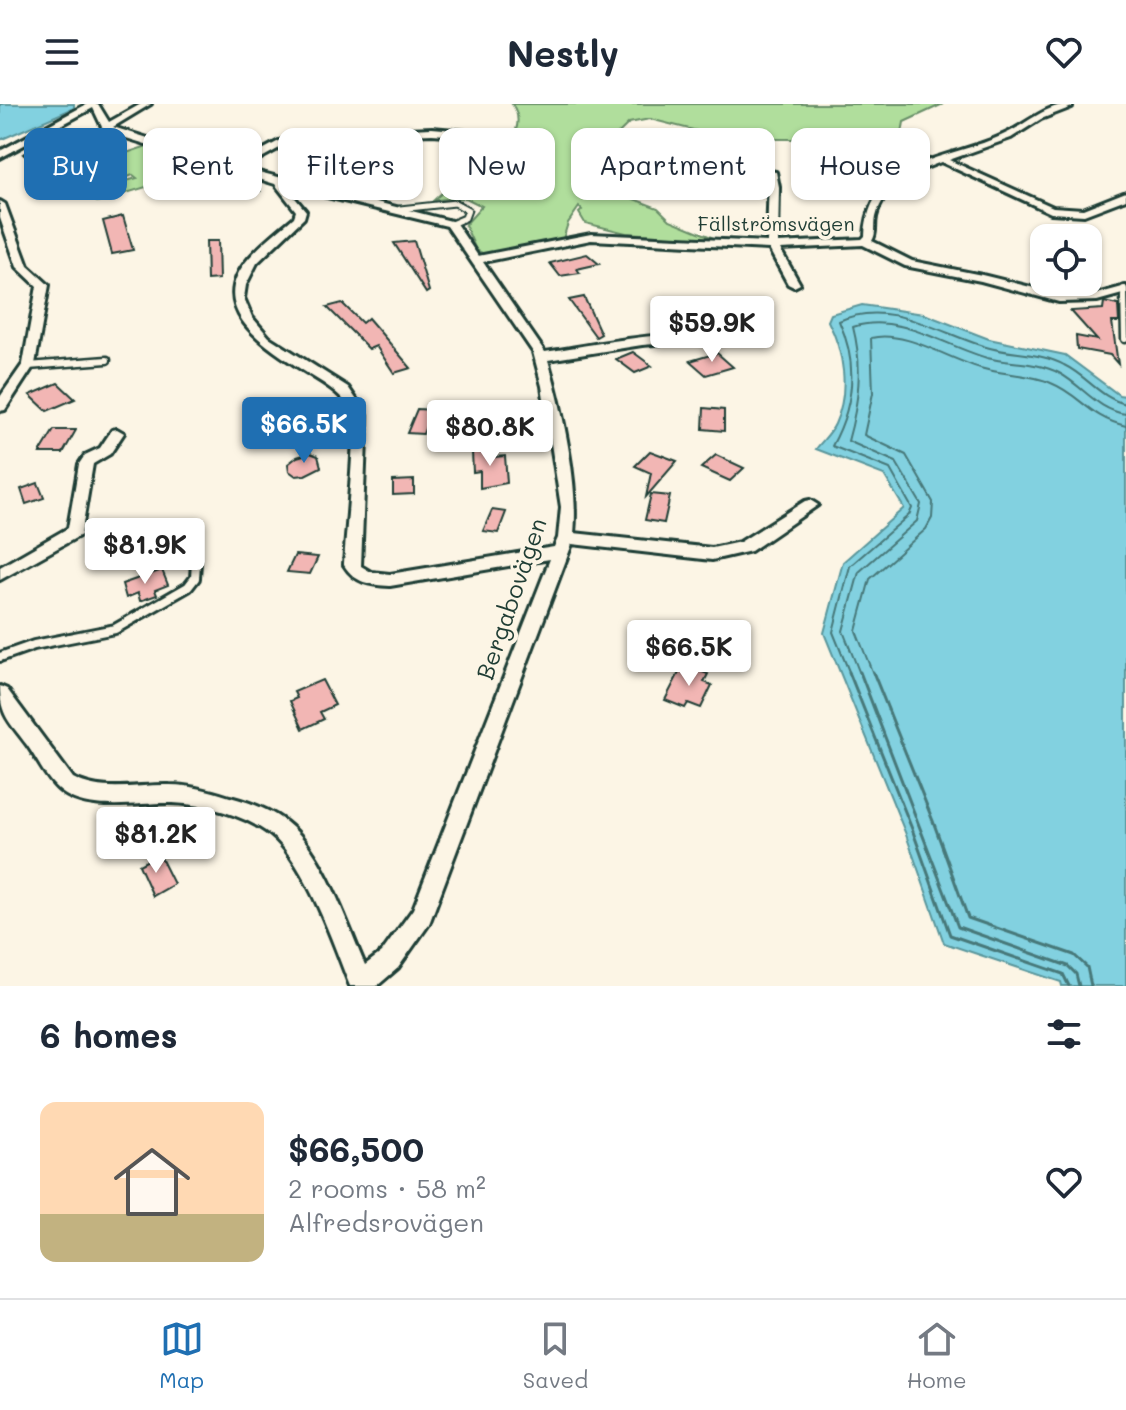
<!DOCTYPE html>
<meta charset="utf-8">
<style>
body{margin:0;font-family:Mali,sans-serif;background:#f2f2f3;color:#1f2937;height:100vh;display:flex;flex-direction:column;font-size:30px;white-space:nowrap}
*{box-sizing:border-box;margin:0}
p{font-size:26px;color:#747a83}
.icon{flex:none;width:44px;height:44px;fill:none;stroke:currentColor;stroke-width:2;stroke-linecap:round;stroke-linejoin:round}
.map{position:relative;height:882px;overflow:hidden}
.details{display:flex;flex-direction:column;background:#fff;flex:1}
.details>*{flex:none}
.guide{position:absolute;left:24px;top:24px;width:1078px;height:72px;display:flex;gap:16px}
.tools{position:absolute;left:1030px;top:120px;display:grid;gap:16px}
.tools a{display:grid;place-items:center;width:72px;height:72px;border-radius:16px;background:#fff;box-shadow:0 2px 6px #0004;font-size:40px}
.price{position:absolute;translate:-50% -68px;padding:0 18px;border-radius:8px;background:#fff;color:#222;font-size:26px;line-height:52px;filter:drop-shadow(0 2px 4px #0008)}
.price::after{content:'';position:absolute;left:50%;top:48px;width:24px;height:18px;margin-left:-12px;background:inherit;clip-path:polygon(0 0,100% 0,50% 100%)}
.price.selected{background:#1f6fb2;color:#fff}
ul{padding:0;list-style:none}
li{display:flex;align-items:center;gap:24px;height:200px;padding:0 40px}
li+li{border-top:2px solid #e0e1e3}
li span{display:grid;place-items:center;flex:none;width:224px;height:160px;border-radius:16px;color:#555}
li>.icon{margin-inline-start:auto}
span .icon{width:96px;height:96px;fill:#fffc;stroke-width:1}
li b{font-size:34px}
h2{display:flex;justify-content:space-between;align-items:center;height:96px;padding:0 40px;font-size:34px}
.tag{padding:0 28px;border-radius:16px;background:#fff;box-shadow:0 2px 6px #0004;font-size:28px;line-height:72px}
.tag.selected{background:#1f6fb2;color:#fff}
header{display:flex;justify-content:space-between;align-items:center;height:104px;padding:0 40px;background:#fff;font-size:36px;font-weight:700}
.dock{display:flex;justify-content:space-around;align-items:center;height:112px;border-top:2px solid #e0e1e3;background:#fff;font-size:22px;color:#747a83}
.dock a{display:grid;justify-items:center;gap:4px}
.dock .selected{color:#1f6fb2}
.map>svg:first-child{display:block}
.green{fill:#b0de9c;stroke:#688e68;stroke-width:2}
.water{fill:#82d1e0;stroke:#5a969b;stroke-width:2}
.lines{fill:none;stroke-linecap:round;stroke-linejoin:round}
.shore-far1{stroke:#477879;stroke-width:2}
.shore{stroke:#477879;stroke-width:3}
.building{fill:#f2b6b4;stroke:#1f3d34;stroke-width:2}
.lane-far2-casing{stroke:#1f3d34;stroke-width:9}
.lane-far1-casing{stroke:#1f3d34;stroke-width:11}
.lane-casing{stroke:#1f3d34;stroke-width:14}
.street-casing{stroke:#1f3d34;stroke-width:6}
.lane-far2{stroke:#fcf5e5;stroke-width:5}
.lane-far1{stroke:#fcf5e5;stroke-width:6}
.lane{stroke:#fcf5e5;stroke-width:8}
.street{fill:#fcf5e5;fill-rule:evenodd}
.labels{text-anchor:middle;stroke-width:8;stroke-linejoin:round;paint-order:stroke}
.far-street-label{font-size:20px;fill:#1f3d34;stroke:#fcf5e5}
.street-label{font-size:24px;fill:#1f3d34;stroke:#fcf5e5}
</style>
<header><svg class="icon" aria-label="menu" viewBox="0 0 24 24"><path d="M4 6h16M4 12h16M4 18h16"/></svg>Nestly<svg class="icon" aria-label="heart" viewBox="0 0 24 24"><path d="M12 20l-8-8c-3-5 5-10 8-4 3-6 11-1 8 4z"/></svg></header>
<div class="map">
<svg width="1126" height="882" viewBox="0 0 1126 882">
<rect width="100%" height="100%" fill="#fcf5e5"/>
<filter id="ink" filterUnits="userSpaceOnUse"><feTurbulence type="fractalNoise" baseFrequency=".0125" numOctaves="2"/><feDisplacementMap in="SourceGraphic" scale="16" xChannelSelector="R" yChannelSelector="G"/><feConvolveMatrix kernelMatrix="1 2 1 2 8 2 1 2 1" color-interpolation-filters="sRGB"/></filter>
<g filter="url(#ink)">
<g class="green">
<path d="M 512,0 L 943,0 L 904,18 L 902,29 L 919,41 L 911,42 L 840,35 L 729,35 L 650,15 L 629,19 L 582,65 L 587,87 L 626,92 L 658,104 L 670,116 L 716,135 L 626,129 L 585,119 L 579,109 L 582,106 L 579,103 L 568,119 L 563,135 L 484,150 L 476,146 L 465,121 L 482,102 L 466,94 L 434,96 L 446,85 L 481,82 L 471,77 C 490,59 533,29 512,0 Z"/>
<polygon points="147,42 215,62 97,98 86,88 137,74 133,71 107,81 76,66"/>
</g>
<g class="water">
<polygon points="0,0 74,0 74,4 0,36"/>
<path d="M 862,201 L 924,210 L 989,235 L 1065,251 L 1119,291 L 1126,292 L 1126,882 L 1062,882 L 1061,878 L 944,839 L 905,728 L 824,529 L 843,458 L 904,404 L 884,371 L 816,345 C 822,337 831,329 835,320 C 850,287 844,248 828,217 L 831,210 Z"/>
</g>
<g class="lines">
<g class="shore-far1">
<path d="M 850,570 L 833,528 L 850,462 L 909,411 L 912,404 L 890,365 L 832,342 C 854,302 858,259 839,217 C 889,194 939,229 986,243 C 1012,251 1041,248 1064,261 C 1087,272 1100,294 1126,300"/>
<path d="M 860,570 L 843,527 L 859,468 L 917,417 L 921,400 L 896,358 L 848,337 C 859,298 863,262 853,223 C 899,208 944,242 987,254 C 1011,260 1037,257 1059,269 C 1083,282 1097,306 1126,310"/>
<path d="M 873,570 L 856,527 L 870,475 L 926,425 L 932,414 L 933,398 L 906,351 L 864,331 L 873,289 L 871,234 C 905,225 951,257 984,265 C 1005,271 1031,270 1051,279 C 1081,291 1088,313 1126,322"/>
</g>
<g class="shore">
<polyline points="849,568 912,725 950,831 1063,870 1069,882"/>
<polyline points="860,568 958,823 1068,862 1076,870 1079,882"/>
<polyline points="873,568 933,717 968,814 1074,851 1087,863 1091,882"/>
</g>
</g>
<g class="building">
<polygon points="38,43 44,45 83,78 81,81 47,65 42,67 23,50"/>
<polygon points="358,66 381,71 366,81 343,76"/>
<polygon points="220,70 250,78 260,87 246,91"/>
<polygon points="123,112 133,146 112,150 103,117"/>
<polygon points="206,137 218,137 219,175 207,176"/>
<polygon points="414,137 429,187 426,189 394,139"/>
<polygon points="587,150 599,160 577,165 580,169 560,172 550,159"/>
<polygon points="584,193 601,230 596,233 569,196"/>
<polygon points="1104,198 1118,201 1119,218 1112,218 1118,260 1110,251 1077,245 1076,232 1097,236 1071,207 1103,205"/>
<polygon points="342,199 362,219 368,214 411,264 394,269 376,242 369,245 327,203"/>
<polygon points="633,248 652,262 635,269 616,255"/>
<polygon points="717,249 733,263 706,271 690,257"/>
<polygon points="58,279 75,295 47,307 30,291"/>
<polygon points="704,304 724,306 724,327 703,325"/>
<polygon points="417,305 432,306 423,330 407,329"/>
<polygon points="54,326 76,326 63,349 40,349"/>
<polygon points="495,346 495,353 505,352 507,379 480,384 480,367 473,368 472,348"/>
<polygon points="650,347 677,357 646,393 651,369 635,362"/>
<polygon points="310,349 318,352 321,363 305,371 296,372 289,367 288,360 297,353"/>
<polygon points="716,351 744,364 730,377 701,364"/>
<polygon points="414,376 414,390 393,391 393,377"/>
<polygon points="38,379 44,394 26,400 21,385"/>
<polygon points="651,390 670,392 664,419 645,416"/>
<polygon points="492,406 506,408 498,429 483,427"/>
<polygon points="295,451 318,453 310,470 287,468"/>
<polygon points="162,466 168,481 155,486 157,491 140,497 138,489 126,494 122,480"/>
<polygon points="683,561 708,570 704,578 712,581 701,604 688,599 685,604 665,596"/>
<polygon points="322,576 335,601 320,608 324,615 303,625 290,597 297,594 294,588"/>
<polygon points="159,750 174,780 153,792 139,761"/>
</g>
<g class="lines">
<defs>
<polyline id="lane-far2" points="400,105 455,99 468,106 465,114 451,120"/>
<g id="lane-far1">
<polyline points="1124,185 1125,235"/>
<polyline points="28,262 107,256"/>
</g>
<polyline id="lane" points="0,553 34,541 115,525 188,483 195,474 196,458"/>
<g id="street">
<path d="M 87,0 L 98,0 L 109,18 L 141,0 L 151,0 L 113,23 L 234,61 L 279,37 L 313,29 L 432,24 L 477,28 L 477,32 L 474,33 L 432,30 L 313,35 L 285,41 L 243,64 L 455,118 L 478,152 L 591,130 L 767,138 L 769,72 L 640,54 L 638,52 L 643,49 L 776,68 L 779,83 L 778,139 L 862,135 L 865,132 C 869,53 949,57 1005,30 C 1027,20 1046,0 1072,0 L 1072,3 L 1041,15 L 1011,34 L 949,56 L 1053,103 L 1083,105 L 1126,88 L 1126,95 L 1084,111 L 1051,109 L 941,58 C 914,68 884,81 876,113 C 874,122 877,129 872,137 L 912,157 L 982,171 L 1059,190 L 1097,190 L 1126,182 L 1126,189 L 1097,197 L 1059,198 L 981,177 L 905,162 L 863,141 L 780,145 L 800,180 L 794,183 L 788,180 L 769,145 L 591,136 L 483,158 L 545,248 C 570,245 671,224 686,234 L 680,238 L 642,241 L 548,256 C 562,303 579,381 574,429 L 712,444 L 740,438 L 805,397 L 810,396 L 818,401 L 751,447 L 712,456 L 572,440 L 429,820 L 398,864 L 377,882 L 350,882 C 333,839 306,759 271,731 C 244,710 201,699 167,699 C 135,699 85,709 59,686 C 46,675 37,655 27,641 C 10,618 0,612 0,582 L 7,585 L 73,674 C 103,690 137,680 170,681 C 190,681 211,687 230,693 C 249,698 269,705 286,718 C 324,747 346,818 365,861 L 382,848 L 413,805 L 550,455 L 390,482 C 370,481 355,479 344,461 C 345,438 357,321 352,309 C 343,289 324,280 307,269 C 268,243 203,207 249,154 C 262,139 279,126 294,113 L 296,107 L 275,80 L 110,29 L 102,23 L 93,4 L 0,54 L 0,47 ZM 286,83 L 447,122 L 533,248 L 542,282 L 561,403 L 558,434 L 554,443 L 390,470 L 371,468 L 361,462 L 367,311 L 348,283 L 269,233 L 252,213 L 244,194 L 246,181 L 257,159 L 304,114 L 306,107 Z"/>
<polygon points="0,97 5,100 28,162 49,181 35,260 5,306 0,307 0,293 23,260 37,182 17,163 0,114"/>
<polygon points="117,325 124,329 110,350 93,360 81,431 0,476 0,463 68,424 79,360 85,351 100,344 112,326"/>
</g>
</defs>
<use href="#lane-far2" class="lane-far2-casing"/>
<use href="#lane-far1" class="lane-far1-casing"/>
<use href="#lane" class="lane-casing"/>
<use href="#street" class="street-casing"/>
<use href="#lane-far2" class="lane-far2"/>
<use href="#lane-far1" class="lane-far1"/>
<use href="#lane" class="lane"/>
<use href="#street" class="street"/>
</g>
</g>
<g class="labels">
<g class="far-street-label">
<text x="776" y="127">Fällströmsvägen</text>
</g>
<g class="street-label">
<text transform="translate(512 495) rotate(-71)" y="8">Bergabovägen</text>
</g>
</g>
</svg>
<div class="tools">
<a><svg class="icon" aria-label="locate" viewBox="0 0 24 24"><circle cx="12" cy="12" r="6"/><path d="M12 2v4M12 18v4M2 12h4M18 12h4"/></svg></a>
</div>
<b class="price" style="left:712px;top:260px">$59.9K</b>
<b class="price selected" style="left:304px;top:361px">$66.5K</b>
<b class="price" style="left:490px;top:364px">$80.8K</b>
<b class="price" style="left:145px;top:482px">$81.9K</b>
<b class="price" style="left:689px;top:584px">$66.5K</b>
<b class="price" style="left:156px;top:771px">$81.2K</b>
<div class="guide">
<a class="tag selected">Buy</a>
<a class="tag">Rent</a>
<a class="tag">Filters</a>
<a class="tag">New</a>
<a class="tag">Apartment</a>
<a class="tag">House</a>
</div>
</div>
<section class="details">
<h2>6 homes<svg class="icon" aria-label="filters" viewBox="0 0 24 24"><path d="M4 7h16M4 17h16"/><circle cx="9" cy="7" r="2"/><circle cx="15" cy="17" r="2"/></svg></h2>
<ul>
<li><span style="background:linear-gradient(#ffd9b3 70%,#c2b280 0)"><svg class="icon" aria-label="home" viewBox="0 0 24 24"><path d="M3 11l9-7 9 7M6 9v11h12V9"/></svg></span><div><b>$66,500</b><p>2 rooms · 58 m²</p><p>Alfredsrovägen</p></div><svg class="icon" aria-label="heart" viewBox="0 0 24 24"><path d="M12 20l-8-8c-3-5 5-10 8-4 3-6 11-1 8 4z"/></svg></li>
</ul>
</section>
<nav class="dock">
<a class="selected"><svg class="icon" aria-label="map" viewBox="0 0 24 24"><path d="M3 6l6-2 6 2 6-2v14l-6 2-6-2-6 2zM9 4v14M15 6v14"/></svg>Map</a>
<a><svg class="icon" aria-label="saved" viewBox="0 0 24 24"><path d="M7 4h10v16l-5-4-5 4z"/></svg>Saved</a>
<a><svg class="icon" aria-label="home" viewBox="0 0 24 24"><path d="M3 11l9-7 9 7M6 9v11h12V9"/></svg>Home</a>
</nav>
